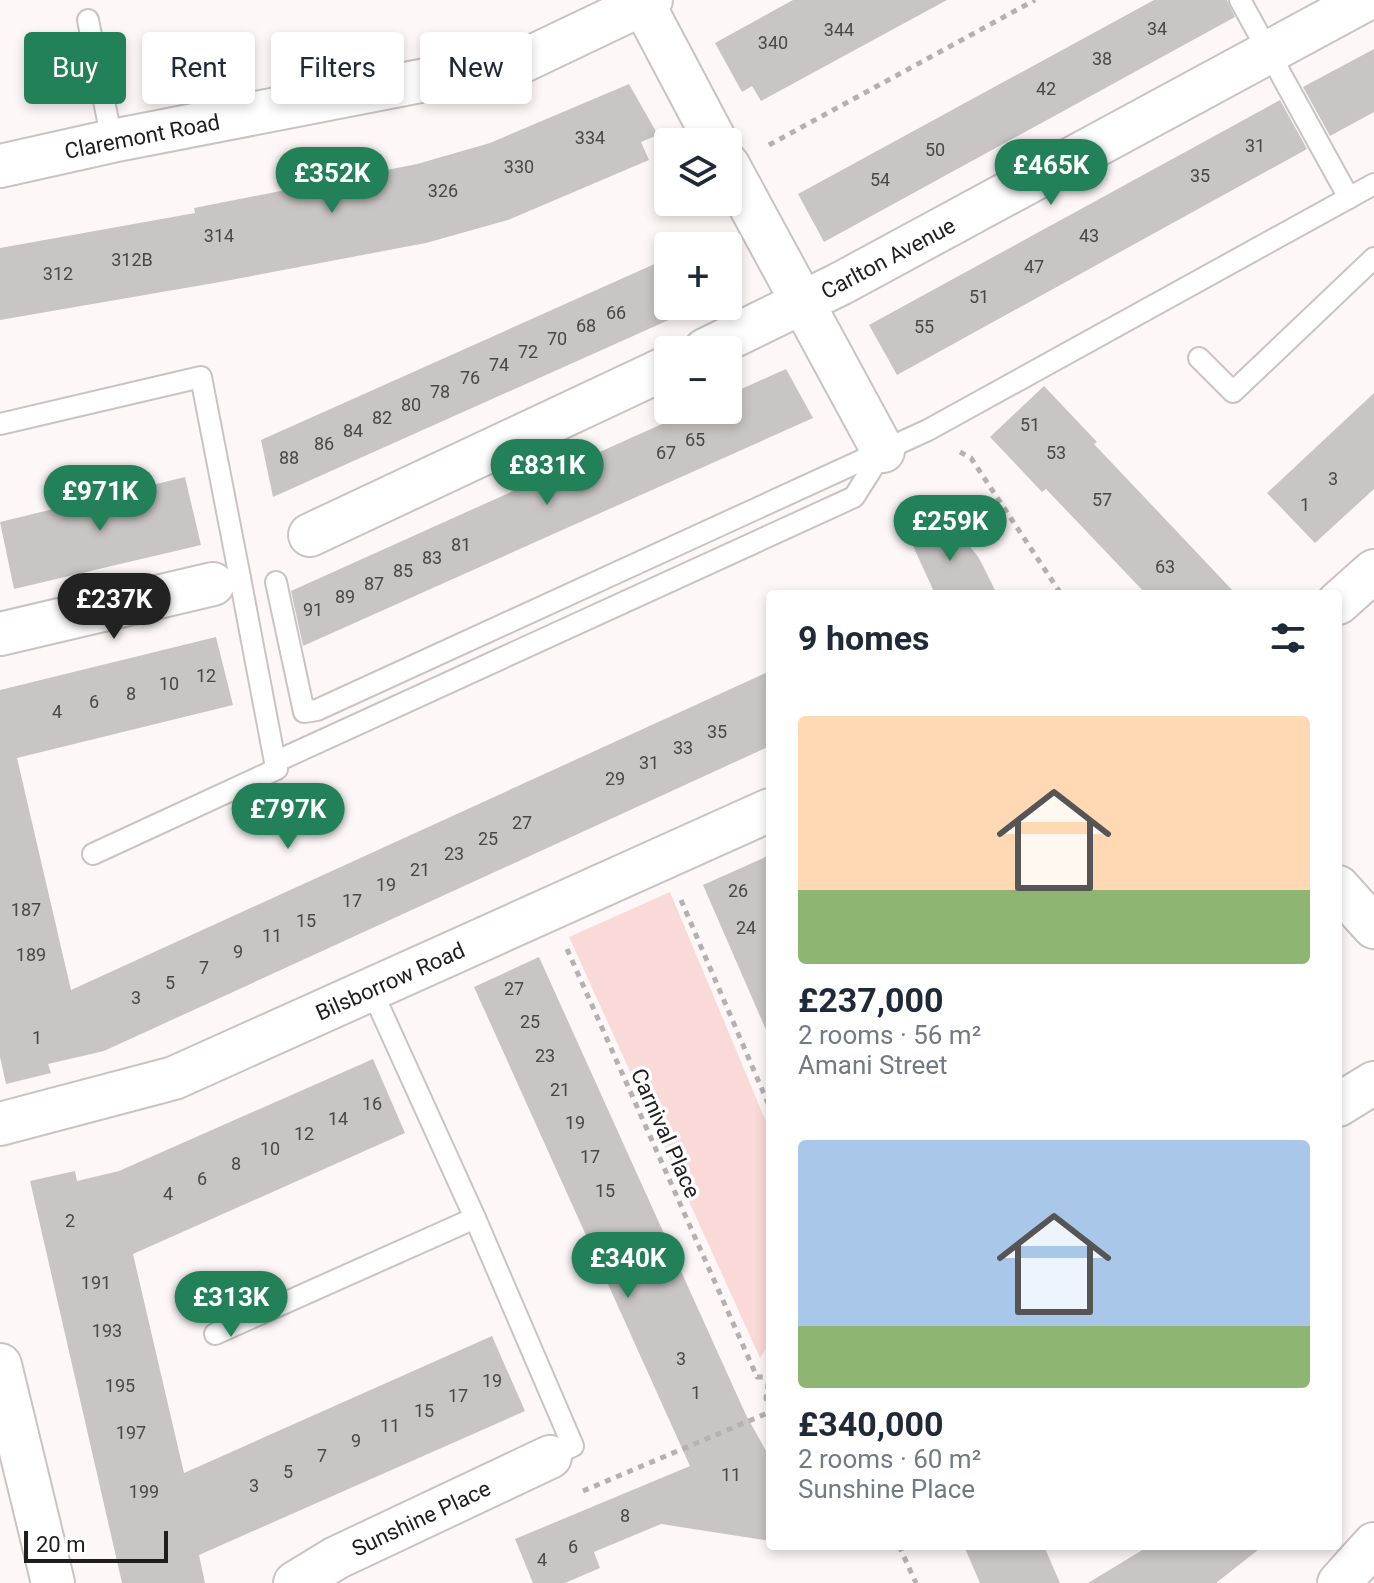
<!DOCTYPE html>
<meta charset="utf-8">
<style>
body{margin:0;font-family:Roboto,sans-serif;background:#f6f6f7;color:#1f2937;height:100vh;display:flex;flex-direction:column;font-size:30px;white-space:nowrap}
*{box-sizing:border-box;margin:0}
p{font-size:26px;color:#747a83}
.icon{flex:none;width:44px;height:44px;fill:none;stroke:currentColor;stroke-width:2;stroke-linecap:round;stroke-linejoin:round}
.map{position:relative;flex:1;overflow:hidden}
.drawer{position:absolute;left:766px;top:590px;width:576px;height:960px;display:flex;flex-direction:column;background:#fff;border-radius:8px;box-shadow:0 4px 12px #0003}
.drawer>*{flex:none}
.banner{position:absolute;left:24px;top:32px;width:622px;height:72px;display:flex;gap:16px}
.fabs{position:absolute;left:654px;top:128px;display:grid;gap:16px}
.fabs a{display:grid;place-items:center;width:88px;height:88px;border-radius:8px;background:#fff;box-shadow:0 4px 12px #0003;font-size:40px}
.scale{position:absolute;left:24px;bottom:20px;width:144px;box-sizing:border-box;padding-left:8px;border:4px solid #1f1d1d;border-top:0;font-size:22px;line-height:28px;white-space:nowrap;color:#1f1d1d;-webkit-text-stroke:6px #fff;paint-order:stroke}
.price{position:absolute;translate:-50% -68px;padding:0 18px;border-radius:28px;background:#228158;color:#fff;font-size:26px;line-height:52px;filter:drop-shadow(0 2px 4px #0008)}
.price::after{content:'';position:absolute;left:50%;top:48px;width:24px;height:18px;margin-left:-12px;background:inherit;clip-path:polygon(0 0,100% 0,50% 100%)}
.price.selected{background:#222;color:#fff}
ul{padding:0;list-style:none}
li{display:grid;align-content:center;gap:16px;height:424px;padding:0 32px}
li span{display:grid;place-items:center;height:248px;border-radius:8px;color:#555}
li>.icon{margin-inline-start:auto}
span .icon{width:144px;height:144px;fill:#fffc;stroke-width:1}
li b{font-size:34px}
h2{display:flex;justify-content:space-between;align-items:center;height:96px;padding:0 32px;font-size:34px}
.pill{padding:0 28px;border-radius:8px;background:#fff;box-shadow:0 4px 12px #0003;font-size:28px;line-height:72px}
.pill.selected{background:#228158;color:#fff}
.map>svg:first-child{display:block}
.green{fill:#fadad9}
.building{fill:#cac5c5}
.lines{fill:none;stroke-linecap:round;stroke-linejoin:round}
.lane-casing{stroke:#c9c4c3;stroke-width:24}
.street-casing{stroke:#c9c4c3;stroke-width:46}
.path{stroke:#b5b1b0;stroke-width:5;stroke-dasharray:6 6;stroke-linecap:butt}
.lane{stroke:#fff;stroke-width:20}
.street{stroke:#fff;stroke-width:42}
.labels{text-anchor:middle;stroke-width:7;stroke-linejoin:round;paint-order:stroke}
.number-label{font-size:18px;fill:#4a4747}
.street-label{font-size:22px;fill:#1f1d1d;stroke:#fff}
</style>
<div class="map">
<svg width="1374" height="1583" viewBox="0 0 1374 1583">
<rect width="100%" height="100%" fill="#fdf8f7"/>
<polygon class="green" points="670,892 770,1131 770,1342 760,1358 569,937"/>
<g class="building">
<polygon points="793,0 947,0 761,101 752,86 742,92 715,43"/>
<polygon points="1154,0 1227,0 1235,17 824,242 798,194"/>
<polygon points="1374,49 1374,112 1330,136 1303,87"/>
<polygon points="629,84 658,135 641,142 649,160 508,220 426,243 220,282 0,320 0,248 195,213 194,208 417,164 490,143"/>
<polygon points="1280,100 1307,149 897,375 869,325"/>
<polygon points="668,258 668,306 700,306 273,497 261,440"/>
<polygon points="786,369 813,418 303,646 291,591 693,410 728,410 728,395"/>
<polygon points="1044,386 1097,442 1094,444 1236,594 1146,594 1046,489 1042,492 990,437"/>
<polygon points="1374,393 1374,489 1315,543 1267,493"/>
<polygon points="185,477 201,545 14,589 0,522"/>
<polygon points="932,525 948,529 963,538 979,558 997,594 935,594 908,535"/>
<polygon points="216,637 233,705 17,758 71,990 770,671 770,746 104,1051 48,1064 51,1073 6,1084 0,1057 0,690"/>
<polygon points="770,855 770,1039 703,885"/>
<polygon points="539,957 746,1415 770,1458 770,1541 661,1524 594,1552 600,1568 565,1583 533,1583 515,1539 690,1466 474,987"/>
<polygon points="373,1059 405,1133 133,1254 184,1473 492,1336 525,1411 199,1555 205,1583 122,1583 30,1181 75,1171 77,1181 119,1171"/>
<polygon points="964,1546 1044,1546 1060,1583 980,1583"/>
<polygon points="1149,1546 1263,1546 1216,1583 1088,1583"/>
</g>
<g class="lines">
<defs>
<g id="lane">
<polyline points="1240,0 1349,198"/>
<polyline points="88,20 112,141"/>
<polyline points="1199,358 1233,392 1374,258"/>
<polyline points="0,424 201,377 240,578"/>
<polyline points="276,582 304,712 317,710 928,430 1374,184"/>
<polyline points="213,584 240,578 275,762 854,497 883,451"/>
<polyline points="93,854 277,769 275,762"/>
<polyline points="371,989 475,1218 573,1446 550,1457"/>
<polyline points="215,1334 475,1218"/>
</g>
<g id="street">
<polyline points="641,0 716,142"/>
<polyline points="728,165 883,451"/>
<polyline points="0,166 112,141 523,61 651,0"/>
<polyline points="705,350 840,284 1365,0"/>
<polyline points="310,535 668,367"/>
<polyline points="1338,603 1374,571"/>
<polyline points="0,634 213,584"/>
<polyline points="1338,887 1374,927"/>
<polyline points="1338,1105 1374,1083"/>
<polyline points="0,1124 174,1078 770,810"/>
<polyline points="0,1365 53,1583"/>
<polyline points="295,1583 336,1558 550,1457"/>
<polyline points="1339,1583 1374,1544"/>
</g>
</defs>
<use href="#lane" class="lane-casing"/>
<use href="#street" class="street-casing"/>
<g class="path">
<polyline points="769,145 1035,0"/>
<polyline points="960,452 971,458 1061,594"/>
<polyline points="681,900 770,1108"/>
<polyline points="567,949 757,1377 768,1377"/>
<polyline points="770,1371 766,1398 770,1412"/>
<polyline points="583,1491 770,1412"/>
<polyline points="899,1546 916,1583"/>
</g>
<use href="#lane" class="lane"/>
<use href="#street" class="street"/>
</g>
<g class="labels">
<g class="number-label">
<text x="1157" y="35">34</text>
<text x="839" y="36">344</text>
<text x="773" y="49">340</text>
<text x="1102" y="65">38</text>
<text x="1046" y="95">42</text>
<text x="590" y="144">334</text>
<text x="1255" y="152">31</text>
<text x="935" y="156">50</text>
<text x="519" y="173">330</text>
<text x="1200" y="182">35</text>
<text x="880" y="186">54</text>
<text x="443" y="197">326</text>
<text x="219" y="242">314</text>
<text x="1089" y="242">43</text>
<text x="132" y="266">312B</text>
<text x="1034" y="273">47</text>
<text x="58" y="280">312</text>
<text x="979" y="303">51</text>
<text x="616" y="319">66</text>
<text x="586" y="332">68</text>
<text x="924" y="333">55</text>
<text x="557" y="345">70</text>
<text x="528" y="358">72</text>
<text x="499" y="371">74</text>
<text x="470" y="384">76</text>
<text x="440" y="398">78</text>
<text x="411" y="411">80</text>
<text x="382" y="424">82</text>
<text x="1030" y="431">51</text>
<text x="353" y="437">84</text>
<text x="695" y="446">65</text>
<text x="324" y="450">86</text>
<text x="666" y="459">67</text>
<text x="1056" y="459">53</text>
<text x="289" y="464">88</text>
<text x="1333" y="485">3</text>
<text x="1102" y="506">57</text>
<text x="1305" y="511">1</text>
<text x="461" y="551">81</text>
<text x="432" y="564">83</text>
<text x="1165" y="573">63</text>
<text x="403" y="577">85</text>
<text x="374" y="590">87</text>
<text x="345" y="603">89</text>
<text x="313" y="616">91</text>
<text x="206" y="682">12</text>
<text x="169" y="690">10</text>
<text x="131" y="700">8</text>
<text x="94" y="708">6</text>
<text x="57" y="718">4</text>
<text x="717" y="738">35</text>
<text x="683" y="754">33</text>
<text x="649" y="769">31</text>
<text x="615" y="785">29</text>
<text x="522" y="829">27</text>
<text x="488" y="845">25</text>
<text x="454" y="860">23</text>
<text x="420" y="876">21</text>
<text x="386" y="891">19</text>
<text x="738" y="897">26</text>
<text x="352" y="907">17</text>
<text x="26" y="916">187</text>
<text x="306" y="927">15</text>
<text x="746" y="934">24</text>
<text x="272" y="942">11</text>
<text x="238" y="958">9</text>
<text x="31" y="961">189</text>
<text x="204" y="974">7</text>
<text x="170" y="989">5</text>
<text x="514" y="995">27</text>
<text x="136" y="1004">3</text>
<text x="530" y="1028">25</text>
<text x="37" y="1044">1</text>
<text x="545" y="1062">23</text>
<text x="560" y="1096">21</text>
<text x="372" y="1110">16</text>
<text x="338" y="1125">14</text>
<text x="575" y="1129">19</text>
<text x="304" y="1140">12</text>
<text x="270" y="1155">10</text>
<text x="590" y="1163">17</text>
<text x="236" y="1170">8</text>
<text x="202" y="1185">6</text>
<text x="605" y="1197">15</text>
<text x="168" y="1200">4</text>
<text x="70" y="1227">2</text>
<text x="96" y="1289">191</text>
<text x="107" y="1337">193</text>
<text x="681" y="1365">3</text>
<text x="492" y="1387">19</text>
<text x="120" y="1392">195</text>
<text x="696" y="1399">1</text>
<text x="458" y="1402">17</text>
<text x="424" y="1417">15</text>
<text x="390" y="1432">11</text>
<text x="131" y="1439">197</text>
<text x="356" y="1447">9</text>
<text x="322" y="1462">7</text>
<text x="288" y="1478">5</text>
<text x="731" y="1481">11</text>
<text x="254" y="1492">3</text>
<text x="144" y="1498">199</text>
<text x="625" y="1522">8</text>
<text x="573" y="1553">6</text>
<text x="542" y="1566">4</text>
</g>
<g class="street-label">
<text transform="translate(142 136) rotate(-11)" y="8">Claremont Road</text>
<text transform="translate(888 258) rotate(-28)" y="8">Carlton Avenue</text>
<text transform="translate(390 981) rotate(-24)" y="8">Bilsborrow Road</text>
<text transform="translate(666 1133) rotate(66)" y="8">Carnival Place</text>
<text transform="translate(421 1518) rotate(-25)" y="8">Sunshine Place</text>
</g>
</g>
</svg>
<div class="fabs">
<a><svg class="icon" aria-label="layers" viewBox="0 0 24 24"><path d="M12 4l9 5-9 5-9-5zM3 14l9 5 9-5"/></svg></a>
<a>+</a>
<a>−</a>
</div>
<div class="scale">20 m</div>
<b class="price" style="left:1051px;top:207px">£465K</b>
<b class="price" style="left:332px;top:215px">£352K</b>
<b class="price" style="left:547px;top:507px">£831K</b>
<b class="price" style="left:100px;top:533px">£971K</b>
<b class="price" style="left:950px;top:563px">£259K</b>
<b class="price selected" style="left:114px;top:641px">£237K</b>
<b class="price" style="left:288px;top:851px">£797K</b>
<b class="price" style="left:628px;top:1300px">£340K</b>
<b class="price" style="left:231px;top:1339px">£313K</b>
<div class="banner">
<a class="pill selected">Buy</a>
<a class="pill">Rent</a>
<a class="pill">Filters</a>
<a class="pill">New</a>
</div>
<section class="drawer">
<h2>9 homes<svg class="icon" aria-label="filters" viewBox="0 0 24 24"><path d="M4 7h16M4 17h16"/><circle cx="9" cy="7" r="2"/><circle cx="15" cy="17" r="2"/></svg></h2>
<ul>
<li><span style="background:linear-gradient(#ffd9b3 70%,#8fb573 0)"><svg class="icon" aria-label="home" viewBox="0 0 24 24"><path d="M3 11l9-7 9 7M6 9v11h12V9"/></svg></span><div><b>£237,000</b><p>2 rooms · 56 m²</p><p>Amani Street</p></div></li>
<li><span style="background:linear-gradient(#a9c7e8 75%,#8fb573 0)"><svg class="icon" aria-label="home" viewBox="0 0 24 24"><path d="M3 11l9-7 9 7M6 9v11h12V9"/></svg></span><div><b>£340,000</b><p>2 rooms · 60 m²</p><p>Sunshine Place</p></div></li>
</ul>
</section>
</div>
